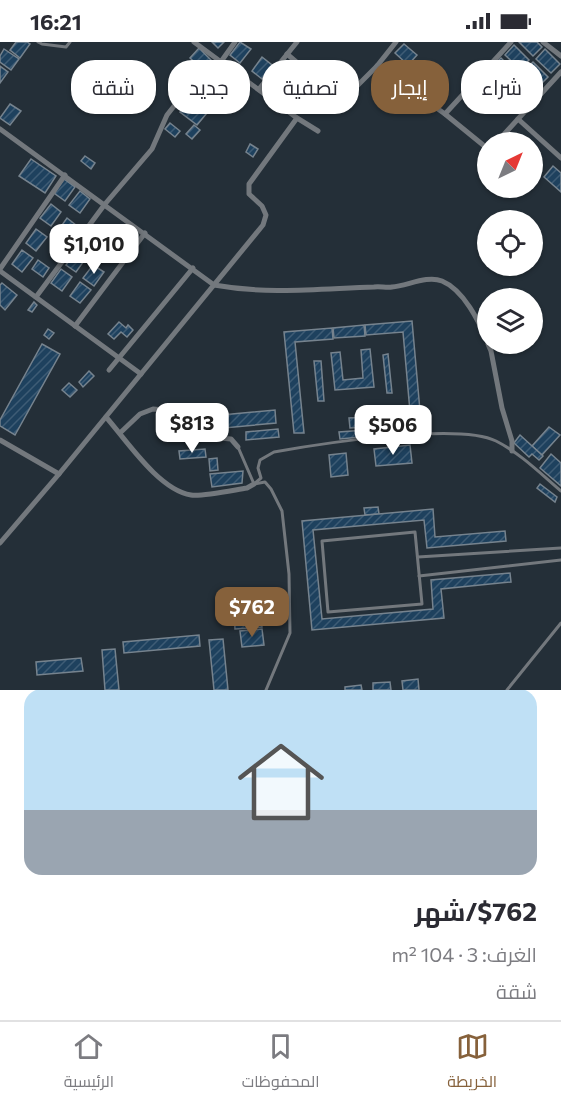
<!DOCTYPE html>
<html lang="ar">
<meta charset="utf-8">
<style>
body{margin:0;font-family:Commissioner,Cairo,sans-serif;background:#f2f2f3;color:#2b2b33;direction:rtl;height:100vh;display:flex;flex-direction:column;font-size:22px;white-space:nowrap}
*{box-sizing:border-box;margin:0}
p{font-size:20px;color:#7c7c81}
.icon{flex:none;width:33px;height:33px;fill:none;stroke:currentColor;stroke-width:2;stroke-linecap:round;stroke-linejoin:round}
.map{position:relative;height:648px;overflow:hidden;direction:ltr}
.side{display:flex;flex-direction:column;background:#fff;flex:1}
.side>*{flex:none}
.banner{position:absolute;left:18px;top:18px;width:525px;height:54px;direction:rtl;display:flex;gap:12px}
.needle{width:39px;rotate:43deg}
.controls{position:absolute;left:477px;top:90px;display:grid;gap:12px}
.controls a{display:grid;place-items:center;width:66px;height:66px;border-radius:50%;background:#fff;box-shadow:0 2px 4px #0004;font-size:30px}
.price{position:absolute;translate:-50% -51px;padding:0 14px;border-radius:12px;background:#fff;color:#222;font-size:20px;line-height:39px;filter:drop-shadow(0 2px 3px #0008)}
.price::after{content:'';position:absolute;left:50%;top:36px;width:18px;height:14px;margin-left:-9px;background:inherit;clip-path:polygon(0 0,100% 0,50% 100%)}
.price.selected{background:#86613b;color:#fff}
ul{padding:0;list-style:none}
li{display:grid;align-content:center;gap:12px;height:318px;padding:0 24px}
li+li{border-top:2px solid #e1e1e2}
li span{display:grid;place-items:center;height:186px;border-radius:18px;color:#555}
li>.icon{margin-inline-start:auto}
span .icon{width:108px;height:108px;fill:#fffc;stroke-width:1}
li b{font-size:26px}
.tag{padding:0 21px;border-radius:24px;background:#fff;box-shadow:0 2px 4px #0004;font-size:21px;line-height:54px}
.tag.selected{background:#86613b;color:#fff}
.status{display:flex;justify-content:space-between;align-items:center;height:42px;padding:0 30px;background:#fff;direction:ltr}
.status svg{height:16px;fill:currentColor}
.menu{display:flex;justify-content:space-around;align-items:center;height:84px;border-top:2px solid #e1e1e2;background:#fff;font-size:16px;color:#7c7c81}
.menu a{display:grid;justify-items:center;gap:3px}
.menu .selected{color:#86613b}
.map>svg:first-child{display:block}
.building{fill:url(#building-hatch);stroke:#76838e;stroke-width:1.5}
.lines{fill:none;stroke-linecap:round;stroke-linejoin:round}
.lane{stroke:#73787d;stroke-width:3}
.street{stroke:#73787d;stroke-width:5}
</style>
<div class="status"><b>16:21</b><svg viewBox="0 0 49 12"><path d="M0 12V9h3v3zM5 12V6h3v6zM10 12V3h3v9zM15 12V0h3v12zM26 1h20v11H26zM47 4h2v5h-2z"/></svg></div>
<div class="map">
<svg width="561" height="648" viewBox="0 0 561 648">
<defs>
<pattern id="building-hatch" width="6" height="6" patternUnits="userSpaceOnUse" patternTransform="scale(1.5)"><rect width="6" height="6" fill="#1e415e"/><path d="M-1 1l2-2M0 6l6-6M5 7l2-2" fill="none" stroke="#3e5c75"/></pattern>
</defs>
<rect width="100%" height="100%" fill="#242f38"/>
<g class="building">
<polygon points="16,0 27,0 30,2 20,16 10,8"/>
<polygon points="212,0 224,0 218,6"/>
<polygon points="240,0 251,7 240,21 230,13"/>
<polygon points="519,0 537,0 542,5 533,14"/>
<polygon points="404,2 417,13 408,23 395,11"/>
<polygon points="514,3 529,18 520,27 505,13"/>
<polygon points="199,6 211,18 203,28 190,16"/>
<polygon points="4,7 19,17 11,28 0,20 0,14"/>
<polygon points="545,7 560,22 551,31 536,17"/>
<polygon points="262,15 272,23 262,37 252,29"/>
<polygon points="501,16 516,31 507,40 492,25"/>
<polygon points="533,20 548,35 539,44 524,29"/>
<polygon points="0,24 8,30 0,41"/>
<polygon points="305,32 315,39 307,50 297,43"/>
<polygon points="520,34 535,48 526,57 511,43"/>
<polygon points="508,44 523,59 514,68 499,54"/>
<polygon points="296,45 306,53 296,67 285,59"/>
<polygon points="194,52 211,66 197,83 180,70 187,61 183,59 188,53 191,56"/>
<polygon points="10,62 21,69 10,83 0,76"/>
<polygon points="170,81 180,89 175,95 165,87"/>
<polygon points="194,83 200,88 192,97 186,92"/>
<polygon points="250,102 258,107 253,115 246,110"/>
<polygon points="85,114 95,121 91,127 81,119"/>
<polygon points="31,117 56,134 45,151 19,134"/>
<polygon points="553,124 561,131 561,150 544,135"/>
<polygon points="64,137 75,145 65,159 54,151"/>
<polygon points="80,149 90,157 80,171 69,163"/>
<polygon points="51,162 61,170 51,184 40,176"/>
<polygon points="67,176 77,184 67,198 57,190"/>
<polygon points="36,187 47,195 36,209 26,201"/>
<polygon points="91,187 101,195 91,209 80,201"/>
<polygon points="111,199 121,206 111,220 100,212"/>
<polygon points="22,208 33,216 22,230 12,222"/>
<polygon points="76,209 86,216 76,230 66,223"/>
<polygon points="38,218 49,226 43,235 32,227"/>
<polygon points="93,223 104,230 94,244 83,236"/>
<polygon points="61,227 72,235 62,249 51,241"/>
<polygon points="80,240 91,248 80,261 70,254"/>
<polygon points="2,241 17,253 5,268 0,263 0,243"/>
<polygon points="34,260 37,263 32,270 28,268"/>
<polygon points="412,279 421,380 411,381 403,290 366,293 365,283"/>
<polygon points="119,280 126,286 128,283 133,288 127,295 121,290 114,297 108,292"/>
<polygon points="364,283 365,294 334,296 333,286"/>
<polygon points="332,286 333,297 295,300 304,391 294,391 284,290"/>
<polygon points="48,287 54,291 49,297 44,293"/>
<polygon points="42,302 60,312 15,393 0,384 0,378"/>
<polygon points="370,307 374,345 335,348 331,311 340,310 343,338 363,336 361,308"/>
<polygon points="388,312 392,351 387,351 383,313"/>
<polygon points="314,319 321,319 324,359 318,359"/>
<polygon points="89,329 94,334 83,345 79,340"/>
<polygon points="69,341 77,348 70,355 62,348"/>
<polygon points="275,368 276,381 213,387 211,374"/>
<polygon points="366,375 367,385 350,386 349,376"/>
<polygon points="549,385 560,393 542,413 532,404"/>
<polygon points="278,387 279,395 246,398 246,390"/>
<polygon points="379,387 380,393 340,397 339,390"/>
<polygon points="520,393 543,414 539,418 532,412 529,415 514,401"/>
<polygon points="410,403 412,421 376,424 374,407"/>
<polygon points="205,407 206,415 180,417 179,409"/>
<polygon points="346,411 348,433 331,435 329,413"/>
<polygon points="551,412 561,421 561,444 540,426"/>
<polygon points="217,416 218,428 210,429 209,417"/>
<polygon points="243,429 242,441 212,445 210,432"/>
<polygon points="540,442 557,455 555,460 537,446"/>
<polygon points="378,465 379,472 365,473 364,466"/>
<polygon points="433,467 435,495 505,489 506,499 427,506 424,478 313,488 322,577 433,567 431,538 510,531 511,540 441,547 444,576 312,588 302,479"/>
<polygon points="258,555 259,567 234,569 233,558"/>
<polygon points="260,570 262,585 235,587 234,572"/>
<polygon points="262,587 264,603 242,605 240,589"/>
<polygon points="199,593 200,604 124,611 123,600"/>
<polygon points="223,597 228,648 214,648 209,598"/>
<polygon points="115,607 119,648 105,648 102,608"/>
<polygon points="81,616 83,629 37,633 36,620"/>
<polygon points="418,637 419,648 403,648 402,639"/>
<polygon points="390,640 391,648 373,648 373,641"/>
<polygon points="361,643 362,648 345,648 345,645"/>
</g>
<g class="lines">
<g class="lane">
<polyline points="38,0 42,2 66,5 70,0"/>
<polyline points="238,405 254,442 265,440 271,447 282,469 289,532 290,591 266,648"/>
<path d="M 254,442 L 261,436 L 258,426 L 260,418 L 274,410 C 318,402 459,380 496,399 C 520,411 541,432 561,449"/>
<polygon points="415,490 422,562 328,570 322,499"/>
<polyline points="418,515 561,506"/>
<polyline points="419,534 561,518"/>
<polyline points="507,648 561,581"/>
</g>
<g class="street">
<polyline points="194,0 297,76 318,89"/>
<polyline points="543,0 561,14"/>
<polyline points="287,12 322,42 339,62 377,24 396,0"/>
<polyline points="377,24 445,72 488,107"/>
<polyline points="259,47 297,0"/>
<polyline points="445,72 511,0"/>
<polyline points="518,77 561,30"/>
<path d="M 0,87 L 214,243 C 270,253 318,247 374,245 C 380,244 386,246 392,245 C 407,244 427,233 442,239 C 464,248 479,280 488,300"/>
<polyline points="497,100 518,77 561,116"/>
<polyline points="0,227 65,133"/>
<polyline points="0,229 141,332"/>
<polyline points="36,255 105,162 152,107 167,73 186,49 205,42 235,0"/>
<polyline points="75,284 145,191"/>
<polyline points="488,302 491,309 502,366 512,399 512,409"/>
<polyline points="109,328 193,226"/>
<path d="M 106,375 C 127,399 159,448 191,453 C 201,455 234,448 247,446 L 254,442"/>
<polyline points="120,391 140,372 153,367 176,369 207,395 231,397 238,405"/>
<polyline points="0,398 59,432"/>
<polyline points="0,501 59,432 263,183 266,173 262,164 249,152 249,142 297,76"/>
</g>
</g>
</svg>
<div class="controls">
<a><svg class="needle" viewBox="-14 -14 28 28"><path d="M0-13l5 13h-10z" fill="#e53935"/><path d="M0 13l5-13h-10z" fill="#7c7c81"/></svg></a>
<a><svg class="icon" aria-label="locate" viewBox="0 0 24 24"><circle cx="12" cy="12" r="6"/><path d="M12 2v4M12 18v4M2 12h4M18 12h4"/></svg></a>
<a><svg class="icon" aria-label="layers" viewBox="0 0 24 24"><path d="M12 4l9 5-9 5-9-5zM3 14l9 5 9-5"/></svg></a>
</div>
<b class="price" style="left:94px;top:233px">$1,010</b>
<b class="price" style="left:192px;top:412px">$813</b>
<b class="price" style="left:393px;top:414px">$506</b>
<b class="price selected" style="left:252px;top:596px">$762</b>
<div class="banner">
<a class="tag">شراء</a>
<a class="tag selected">إيجار</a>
<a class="tag">تصفية</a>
<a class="tag">جديد</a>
<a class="tag">شقة</a>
</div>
</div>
<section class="side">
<ul>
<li><span style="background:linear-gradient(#bfe0f5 65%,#9aa5b1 0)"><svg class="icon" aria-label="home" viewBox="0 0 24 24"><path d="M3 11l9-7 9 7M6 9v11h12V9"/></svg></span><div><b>$762/شهر</b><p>الغرف: 3 · 104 m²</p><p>شقة</p></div></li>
</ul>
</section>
<nav class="menu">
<a class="selected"><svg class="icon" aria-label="map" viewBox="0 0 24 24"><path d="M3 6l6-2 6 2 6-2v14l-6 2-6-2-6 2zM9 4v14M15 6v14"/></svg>الخريطة</a>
<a><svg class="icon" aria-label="saved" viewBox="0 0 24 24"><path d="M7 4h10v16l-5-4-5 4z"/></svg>المحفوظات</a>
<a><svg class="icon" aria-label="home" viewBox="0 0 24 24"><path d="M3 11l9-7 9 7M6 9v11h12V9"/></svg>الرئيسية</a>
</nav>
